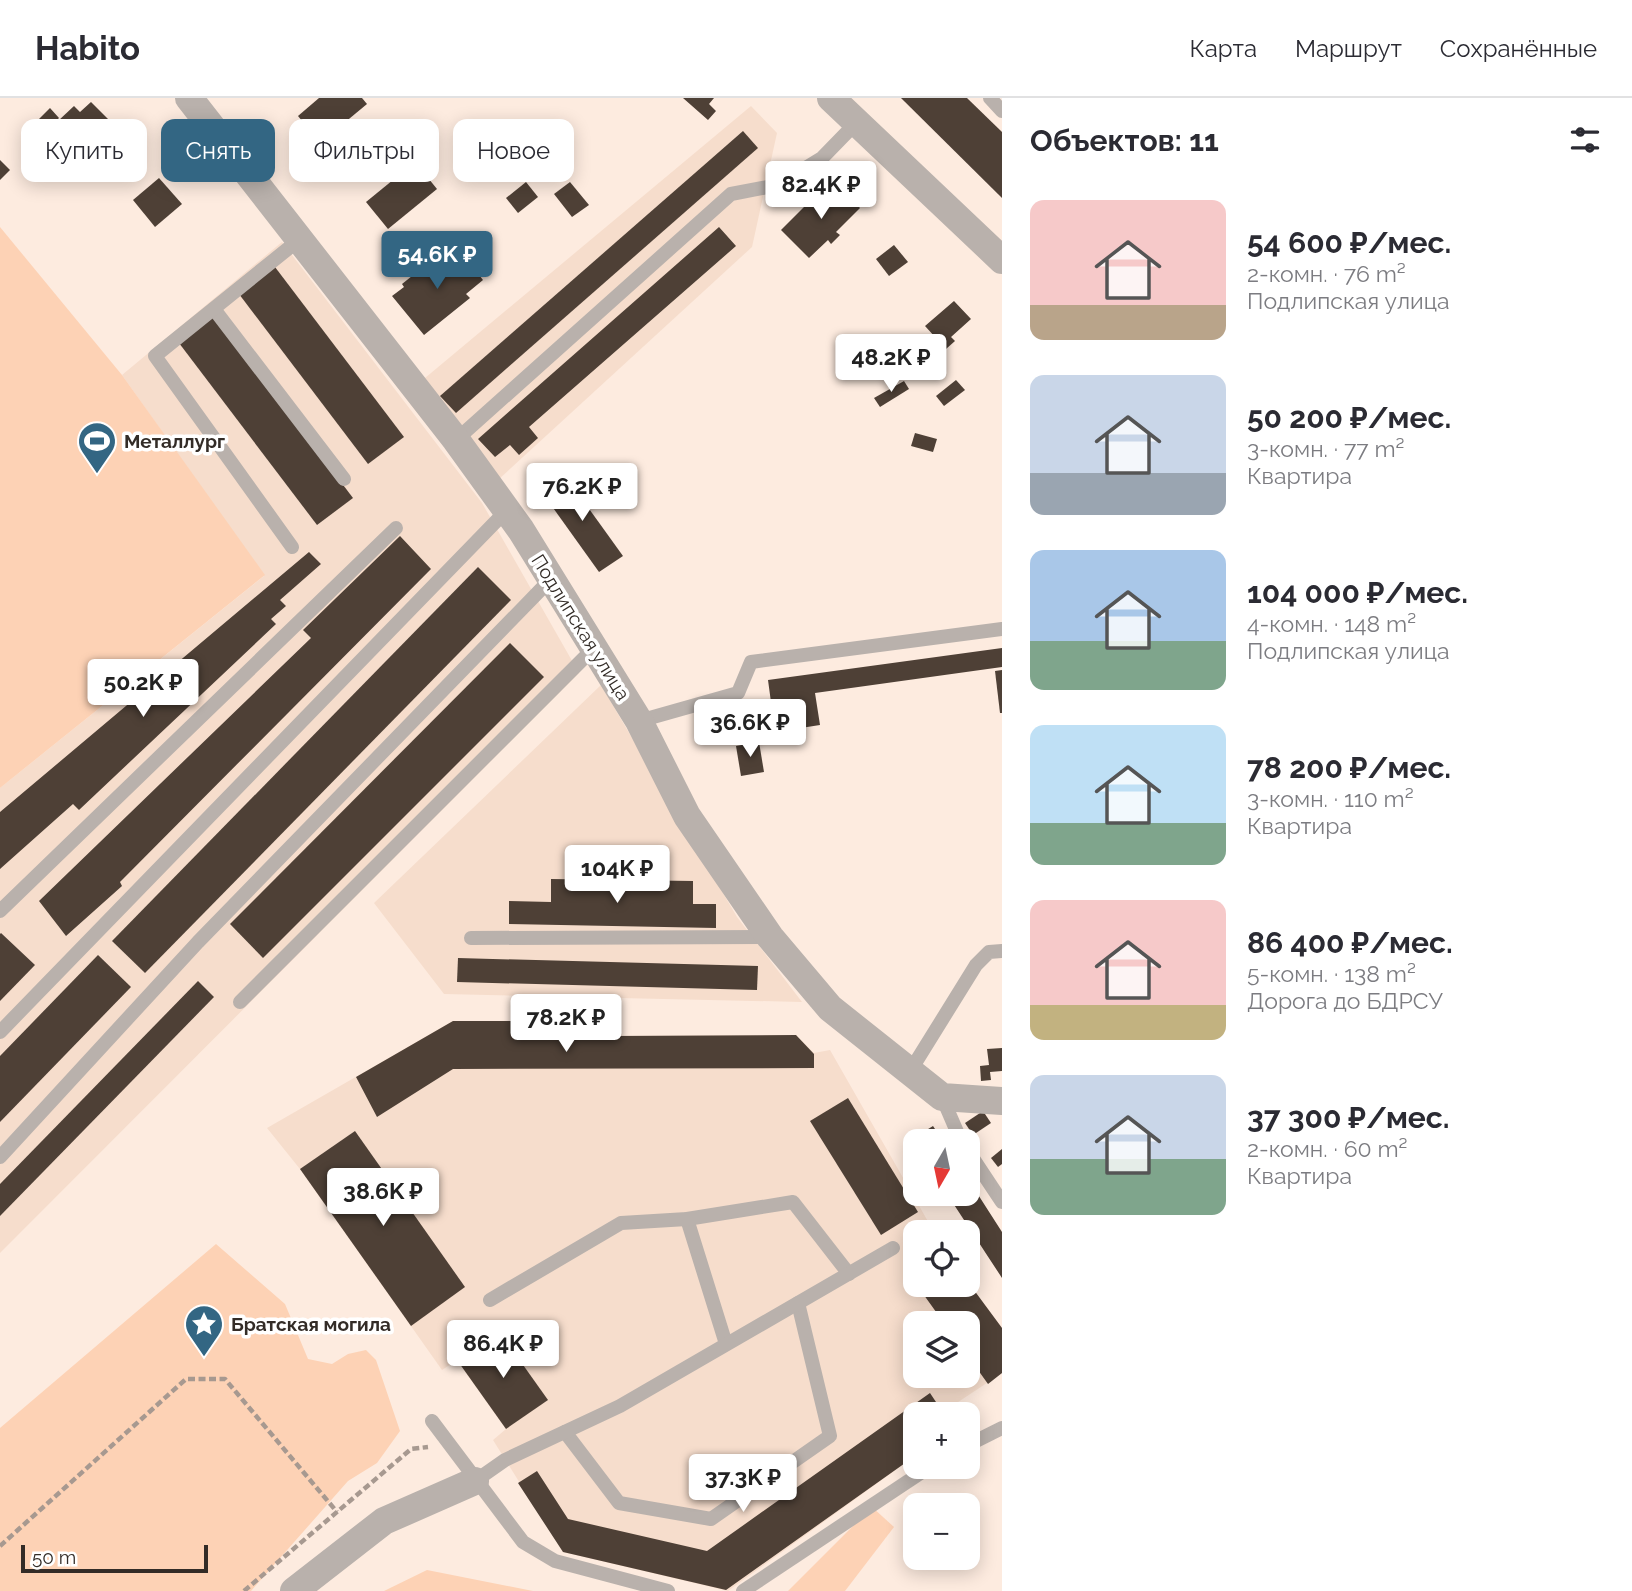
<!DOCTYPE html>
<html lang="ru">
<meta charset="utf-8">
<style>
body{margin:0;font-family:Raleway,sans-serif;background:#f7f7f7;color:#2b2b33;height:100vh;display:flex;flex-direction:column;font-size:26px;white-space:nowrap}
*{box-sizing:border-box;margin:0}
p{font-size:23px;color:#7c7c81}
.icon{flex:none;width:38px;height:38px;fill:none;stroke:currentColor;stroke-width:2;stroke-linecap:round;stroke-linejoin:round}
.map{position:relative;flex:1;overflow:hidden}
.panel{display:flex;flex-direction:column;background:#fff;width:630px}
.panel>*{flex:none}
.banner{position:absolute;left:21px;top:21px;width:665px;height:63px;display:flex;gap:14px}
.needle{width:46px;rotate:189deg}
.controls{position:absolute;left:903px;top:1031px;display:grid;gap:14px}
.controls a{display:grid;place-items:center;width:77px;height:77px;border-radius:14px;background:#fff;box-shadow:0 4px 18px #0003;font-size:35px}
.scale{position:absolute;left:21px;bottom:18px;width:187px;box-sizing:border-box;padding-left:7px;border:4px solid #332c27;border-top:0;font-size:19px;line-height:24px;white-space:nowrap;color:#332c27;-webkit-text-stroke:5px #fff;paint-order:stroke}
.price{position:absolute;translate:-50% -60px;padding:0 16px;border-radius:7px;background:#fff;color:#222;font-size:23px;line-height:46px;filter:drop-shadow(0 2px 4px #0008)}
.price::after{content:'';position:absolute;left:50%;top:42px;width:21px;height:16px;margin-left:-10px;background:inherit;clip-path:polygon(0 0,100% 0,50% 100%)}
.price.current{background:#336683;color:#fff}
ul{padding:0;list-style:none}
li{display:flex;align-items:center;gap:21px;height:175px;padding:0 28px}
li span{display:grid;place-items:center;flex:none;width:196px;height:140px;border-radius:14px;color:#555}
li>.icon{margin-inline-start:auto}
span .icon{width:84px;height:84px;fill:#fffc;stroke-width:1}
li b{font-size:30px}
h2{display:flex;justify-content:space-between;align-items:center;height:84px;padding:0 28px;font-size:30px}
.chip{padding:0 24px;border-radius:14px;background:#fff;box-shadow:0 4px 18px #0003;font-size:24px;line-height:63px}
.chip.current{background:#336683;color:#fff}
header{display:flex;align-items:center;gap:42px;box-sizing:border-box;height:98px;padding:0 35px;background:#fff;border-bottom:2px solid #e1e1e2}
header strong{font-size:33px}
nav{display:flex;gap:38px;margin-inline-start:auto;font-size:24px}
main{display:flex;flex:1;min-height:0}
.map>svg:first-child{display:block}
.built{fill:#f6ddcc;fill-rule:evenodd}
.green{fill:#fdd2b5}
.building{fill:#4e4036}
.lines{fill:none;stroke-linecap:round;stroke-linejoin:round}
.path{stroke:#a79990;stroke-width:4.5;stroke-dasharray:7 3.5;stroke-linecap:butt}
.lane{stroke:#b9b1ac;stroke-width:14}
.street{stroke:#b9b1ac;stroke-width:28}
.labels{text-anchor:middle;stroke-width:7;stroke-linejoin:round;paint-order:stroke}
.poi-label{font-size:19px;font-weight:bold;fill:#332c27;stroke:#fff;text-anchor:start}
.street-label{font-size:19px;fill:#332c27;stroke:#fff}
</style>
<header>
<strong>Habito</strong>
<nav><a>Карта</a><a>Маршрут</a><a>Сохранённые</a></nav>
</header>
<main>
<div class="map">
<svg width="1002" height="1493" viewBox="0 0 1002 1493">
<rect width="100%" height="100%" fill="#fdebdf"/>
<g class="built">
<polygon points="751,8 777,35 752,149 498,382 425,280"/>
<polygon points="282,144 482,405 579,575 0,1155 0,690 264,478 122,277"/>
<polygon points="601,587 737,819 802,904 444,896 374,805"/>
<path d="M 453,923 L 612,923 L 612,938 L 796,937 L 814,955 L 830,952 L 934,1134 L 915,1134 L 915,1186 L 968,1186 L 968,1184 L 1002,1230 L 1002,1275 L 943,1314 L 944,1316 L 915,1316 L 915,1358 L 728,1493 L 563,1454 L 493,1342 L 506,1331 L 457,1262 L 442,1272 L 300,1071 L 267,1030 ZM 915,1225 L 968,1225 L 968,1278 L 915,1278 Z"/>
</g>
<g class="green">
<polygon points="0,129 122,277 265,477 0,690"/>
<polygon points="216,1146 285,1206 308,1261 332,1266 348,1256 366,1252 376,1262 400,1333 377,1365 348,1383 251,1493 0,1493 0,1330"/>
<polygon points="872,1409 894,1429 845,1493 788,1493"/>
<polygon points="427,1472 533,1493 384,1493"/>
</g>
<g class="building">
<polygon points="319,0 362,0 367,6 320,45 298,18"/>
<polygon points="683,0 714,0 709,6 716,13 708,22"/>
<polygon points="901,0 967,0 1002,34 1002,100"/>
<polygon points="91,4 108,21 80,47 78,45 60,63 45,48 64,30 58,23 74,8 80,14"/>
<polygon points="50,10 59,20 53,26 56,30 38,47 26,34"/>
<polygon points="389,21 400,34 369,59 359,46"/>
<polygon points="743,33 758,50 456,315 440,298"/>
<polygon points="0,62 10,72 0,82"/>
<polygon points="415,64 437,91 388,131 366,104"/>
<polygon points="159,80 182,106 155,129 133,102"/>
<polygon points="526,84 538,99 518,115 506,100"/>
<polygon points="570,84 589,107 572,119 554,96"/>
<polygon points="836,85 860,110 836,134 840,137 831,146 828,142 809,160 781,132 813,100 817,104"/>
<polygon points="719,129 736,148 529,329 538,340 519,357 510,347 495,359 478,341"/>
<polygon points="894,147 908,164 889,178 876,161"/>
<polygon points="442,154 449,164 461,154 483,182 466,196 470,200 424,237 392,198 404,189 402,186"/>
<polygon points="275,169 404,339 368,366 239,196"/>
<polygon points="954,203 971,221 951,239 955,243 946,251 925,228"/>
<polygon points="215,218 353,400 317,427 179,245"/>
<polygon points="956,282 965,292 944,308 936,298"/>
<polygon points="904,283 909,291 880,309 874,300"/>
<polygon points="915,335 937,341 933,354 911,348"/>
<polygon points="564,376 623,458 599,474 541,393"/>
<polygon points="400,438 431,471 120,784 122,788 66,838 39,803 311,540 303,532"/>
<polygon points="309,454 321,466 280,502 286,508 271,521 276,526 79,712 73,706 0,771 0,714"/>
<polygon points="478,469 511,502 145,875 112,843"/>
<polygon points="510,545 544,579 263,860 230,826"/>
<polygon points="1002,550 1002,569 815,595 820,627 775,634 768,582"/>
<polygon points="1002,572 1002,615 1000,615 995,573"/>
<polygon points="759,644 764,674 741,678 736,648"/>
<polygon points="551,781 693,783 693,806 716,806 716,830 509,826 509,803 551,804"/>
<polygon points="1,835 35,867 0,903 0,836"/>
<polygon points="98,857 131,889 0,1024 0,958"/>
<polygon points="458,860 758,868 757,892 457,884"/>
<polygon points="198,883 214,899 0,1118 0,1086"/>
<polygon points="453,923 612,923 612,938 796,937 814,956 814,970 453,971 377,1019 356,979"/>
<polygon points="1002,950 1002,973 990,974 991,982 981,983 980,968 989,967 987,951"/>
<polygon points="848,1000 918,1114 881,1137 810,1023"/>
<polygon points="983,1013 991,1025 973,1037 965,1025"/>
<polygon points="933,1028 943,1043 913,1043 912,1041"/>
<polygon points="355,1033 465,1189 411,1228 300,1071"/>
<polygon points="1002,1051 1002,1066 998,1069 991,1060"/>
<polygon points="968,1081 1002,1134 1002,1180 947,1096 968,1096"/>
<polygon points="968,1184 1002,1230 1002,1275 988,1286 968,1258 968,1225 944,1225 916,1186 968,1186"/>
<polygon points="499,1233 548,1302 506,1331 457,1262"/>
<polygon points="930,1295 944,1316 915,1316 915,1358 726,1492 563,1454 518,1385 537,1373 568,1421 707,1453"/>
</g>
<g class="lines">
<g class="path">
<polyline points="0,1448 186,1281 225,1281 337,1414"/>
<polyline points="244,1493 411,1351 428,1349"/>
</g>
<g class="lane">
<polyline points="990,0 1002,13"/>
<polyline points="214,211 344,381"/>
<polyline points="456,342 731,96 778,87 822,60 857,24"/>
<polyline points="292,449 155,258 300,141"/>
<polyline points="639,623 738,595 751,564 1002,531"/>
<polyline points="0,813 396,430"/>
<polyline points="471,840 770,839"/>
<polyline points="240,904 593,551"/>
<polyline points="0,934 507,412"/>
<polyline points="909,975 976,867 989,854 1002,853"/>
<polyline points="942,999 961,1043"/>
<polyline points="968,1053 1002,1104"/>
<polyline points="0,1059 198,844 551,481"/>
<polyline points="687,1121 726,1246"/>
<polyline points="490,1202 621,1125 687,1121 793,1104 849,1176"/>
<polyline points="432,1323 523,1444 555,1463 668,1493"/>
<polyline points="565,1334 619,1405 711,1421 830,1338 798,1205"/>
<polyline points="968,1347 1002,1330"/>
<polyline points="475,1383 505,1362 620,1308 893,1150"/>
<polyline points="743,1493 931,1368"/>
</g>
<g class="street">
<polyline points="189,0 456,342 521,432 639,623 687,718 770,839 830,910 942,999 1002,1003"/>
<polyline points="831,0 1002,162"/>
<polyline points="294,1493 384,1423 475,1383"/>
</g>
</g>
<defs>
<symbol id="stadium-pin" viewBox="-11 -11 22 30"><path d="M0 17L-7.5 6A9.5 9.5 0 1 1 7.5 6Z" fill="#336683" stroke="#fff"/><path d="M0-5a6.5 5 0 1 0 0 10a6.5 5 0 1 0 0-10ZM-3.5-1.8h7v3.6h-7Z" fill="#fff"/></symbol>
<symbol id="sight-pin" viewBox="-11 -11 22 30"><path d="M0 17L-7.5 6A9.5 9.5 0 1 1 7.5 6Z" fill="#336683" stroke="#fff"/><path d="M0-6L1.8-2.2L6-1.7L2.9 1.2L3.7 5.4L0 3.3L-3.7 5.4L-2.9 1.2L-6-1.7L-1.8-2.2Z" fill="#fff"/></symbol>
</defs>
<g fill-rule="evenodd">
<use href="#stadium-pin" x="75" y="321" width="44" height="60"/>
<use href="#sight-pin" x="182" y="1204" width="44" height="60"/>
</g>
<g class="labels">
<g class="poi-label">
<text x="124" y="350">Металлург</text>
<text x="231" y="1233">Братская могила</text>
</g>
<g class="street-label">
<text transform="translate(581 529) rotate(58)" y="7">Подлипская улица</text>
</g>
</g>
</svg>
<div class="controls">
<a><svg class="needle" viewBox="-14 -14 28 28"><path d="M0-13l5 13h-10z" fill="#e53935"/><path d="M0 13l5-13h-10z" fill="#7c7c81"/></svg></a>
<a><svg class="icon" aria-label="locate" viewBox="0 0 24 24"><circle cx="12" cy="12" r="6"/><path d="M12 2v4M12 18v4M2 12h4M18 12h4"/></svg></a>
<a><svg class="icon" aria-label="layers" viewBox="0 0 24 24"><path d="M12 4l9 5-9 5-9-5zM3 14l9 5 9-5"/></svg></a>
<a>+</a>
<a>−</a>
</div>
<div class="scale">50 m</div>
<b class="price" style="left:821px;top:123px">82.4K ₽</b>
<b class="price current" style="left:437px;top:193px">54.6K ₽</b>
<b class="price" style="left:891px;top:296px">48.2K ₽</b>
<b class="price" style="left:582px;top:425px">76.2K ₽</b>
<b class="price" style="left:143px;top:621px">50.2K ₽</b>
<b class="price" style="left:750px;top:661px">36.6K ₽</b>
<b class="price" style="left:617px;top:807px">104K ₽</b>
<b class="price" style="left:566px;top:956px">78.2K ₽</b>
<b class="price" style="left:383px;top:1130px">38.6K ₽</b>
<b class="price" style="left:503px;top:1282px">86.4K ₽</b>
<b class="price" style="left:743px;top:1416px">37.3K ₽</b>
<div class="banner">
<a class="chip">Купить</a>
<a class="chip current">Снять</a>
<a class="chip">Фильтры</a>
<a class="chip">Новое</a>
</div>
</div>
<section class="panel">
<h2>Объектов: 11<svg class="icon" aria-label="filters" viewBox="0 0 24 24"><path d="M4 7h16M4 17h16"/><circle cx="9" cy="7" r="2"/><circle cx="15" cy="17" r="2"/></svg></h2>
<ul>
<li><span style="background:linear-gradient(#f6c9c9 75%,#b9a48a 0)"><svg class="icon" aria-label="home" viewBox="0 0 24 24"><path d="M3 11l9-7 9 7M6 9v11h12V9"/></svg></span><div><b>54 600 ₽/мес.</b><p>2-комн. · 76 m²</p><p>Подлипская улица</p></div></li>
<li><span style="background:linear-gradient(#c9d6e8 70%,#9aa5b1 0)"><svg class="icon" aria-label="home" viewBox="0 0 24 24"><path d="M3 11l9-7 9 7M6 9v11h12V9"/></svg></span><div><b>50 200 ₽/мес.</b><p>3-комн. · 77 m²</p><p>Квартира</p></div></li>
<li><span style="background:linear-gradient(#a9c7e8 65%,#7fa58c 0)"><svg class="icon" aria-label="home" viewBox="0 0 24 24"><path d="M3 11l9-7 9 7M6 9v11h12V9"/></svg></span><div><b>104 000 ₽/мес.</b><p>4-комн. · 148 m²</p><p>Подлипская улица</p></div></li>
<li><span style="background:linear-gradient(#bfe0f5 70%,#7fa58c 0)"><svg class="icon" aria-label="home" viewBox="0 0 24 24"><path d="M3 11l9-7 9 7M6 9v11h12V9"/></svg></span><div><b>78 200 ₽/мес.</b><p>3-комн. · 110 m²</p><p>Квартира</p></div></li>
<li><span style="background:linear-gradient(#f6c9c9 75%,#c2b280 0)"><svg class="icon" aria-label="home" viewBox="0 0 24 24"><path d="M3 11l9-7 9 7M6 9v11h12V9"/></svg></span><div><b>86 400 ₽/мес.</b><p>5-комн. · 138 m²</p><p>Дорога до БДРСУ</p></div></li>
<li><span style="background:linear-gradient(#c9d6e8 60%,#7fa58c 0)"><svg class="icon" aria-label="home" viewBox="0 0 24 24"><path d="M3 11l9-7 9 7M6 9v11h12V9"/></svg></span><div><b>37 300 ₽/мес.</b><p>2-комн. · 60 m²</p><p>Квартира</p></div></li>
</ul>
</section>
</main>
